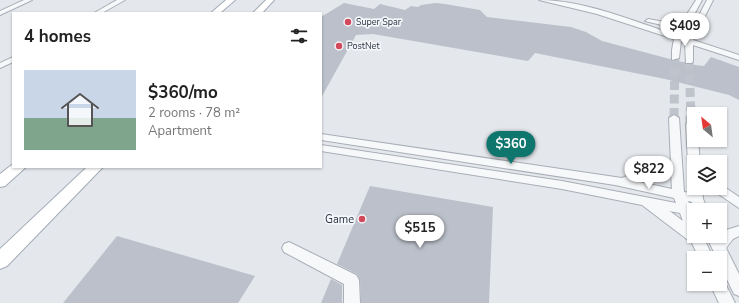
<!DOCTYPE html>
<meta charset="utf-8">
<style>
body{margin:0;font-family:"Nunito Sans",sans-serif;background:#f6f6f6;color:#222;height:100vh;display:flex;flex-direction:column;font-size:15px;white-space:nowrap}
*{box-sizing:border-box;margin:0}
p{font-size:13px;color:#767676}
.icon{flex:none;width:22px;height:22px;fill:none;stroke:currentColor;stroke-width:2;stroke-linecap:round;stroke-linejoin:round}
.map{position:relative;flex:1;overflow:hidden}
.side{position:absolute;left:12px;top:12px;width:310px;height:156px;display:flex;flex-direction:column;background:#fff;border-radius:0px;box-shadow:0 1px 3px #0004}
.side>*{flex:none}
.needle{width:26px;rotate:331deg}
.controls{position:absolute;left:687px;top:107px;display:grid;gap:8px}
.controls a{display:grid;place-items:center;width:40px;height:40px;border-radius:0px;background:#fff;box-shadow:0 1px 3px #0004;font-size:20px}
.price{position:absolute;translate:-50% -34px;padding:0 9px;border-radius:14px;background:#fff;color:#222;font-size:13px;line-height:26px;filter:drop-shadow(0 1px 2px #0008)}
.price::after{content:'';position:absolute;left:50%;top:24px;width:12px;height:9px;margin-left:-6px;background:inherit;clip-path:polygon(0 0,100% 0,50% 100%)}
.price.selected{background:#0f766e;color:#fff}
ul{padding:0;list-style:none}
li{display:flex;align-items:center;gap:12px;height:100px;padding:0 12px}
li+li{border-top:1px solid #e0e0e0}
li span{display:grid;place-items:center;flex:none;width:112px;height:80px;border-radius:0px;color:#555}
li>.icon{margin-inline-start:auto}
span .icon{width:48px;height:48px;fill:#fffc;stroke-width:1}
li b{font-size:17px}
h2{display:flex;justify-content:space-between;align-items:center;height:48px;padding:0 12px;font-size:17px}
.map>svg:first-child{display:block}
.building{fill:#bbc0ca}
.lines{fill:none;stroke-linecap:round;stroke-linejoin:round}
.minor-tunnel-far1{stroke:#bfc3cb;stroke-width:9;stroke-dasharray:9 4.5;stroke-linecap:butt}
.minor-tunnel{stroke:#bfc3cb;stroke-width:11;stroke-dasharray:11 5.5;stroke-linecap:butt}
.minor-casing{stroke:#a9aeb7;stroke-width:2}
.major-casing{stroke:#a3abb8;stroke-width:2}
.minor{fill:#f7f8fa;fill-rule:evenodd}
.major{fill:#fff;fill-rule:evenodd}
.poi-dot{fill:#d1495b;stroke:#f4f6f9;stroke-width:1.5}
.labels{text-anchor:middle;stroke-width:3.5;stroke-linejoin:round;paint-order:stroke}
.far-poi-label{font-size:9px;fill:#2b3445;stroke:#f4f6f9;text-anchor:start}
.poi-label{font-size:11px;fill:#2b3445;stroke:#f4f6f9;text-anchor:end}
</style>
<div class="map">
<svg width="739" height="303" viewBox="0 0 739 303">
<rect width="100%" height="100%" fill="#e4e7ec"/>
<g class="building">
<polygon points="344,3 374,9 380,4 405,10 411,6 418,7 421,5 436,3 445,4 480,10 487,17 571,27 586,32 602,41 670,59 671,61 684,62 686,64 704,66 711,57 739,67 739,100 729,95 665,79 535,53 528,61 373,34 356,35 321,98 321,17"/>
<polygon points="370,186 493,207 489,303 361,303 360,280 357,274 337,264"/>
<polygon points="117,236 124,238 255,276 238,303 63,303"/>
<polygon points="331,279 342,285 342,303 321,303"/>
</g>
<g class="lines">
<g class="minor-tunnel-far1">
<polyline points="689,61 691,117"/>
<polyline points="674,117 675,58"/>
</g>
<g class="minor-tunnel">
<polyline points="691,116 691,124"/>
<polyline points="674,118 674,116"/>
</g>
<defs>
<g id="minor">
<polygon points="24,0 32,0 0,15 0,11"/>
<polygon points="117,0 125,0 102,13 94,13"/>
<path d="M 539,0 C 584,0 633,21 676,35 L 680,26 L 670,27 L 645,21 L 648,19 L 670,23 L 682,22 L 696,0 L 702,0 L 683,35 L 682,37 L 687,38 L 707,0 L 713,0 L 693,40 L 739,55 L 739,60 L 693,45 L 693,61 L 692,63 L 686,63 L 685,43 L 681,41 L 679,58 L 672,60 L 672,50 L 674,39 L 597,14 Z"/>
<polygon points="13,57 13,62 0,68 0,63"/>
<path d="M 674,115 L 679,118 L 684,192 L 690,193 L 690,188 L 694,184 L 694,188 L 702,188 L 703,199 L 708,210 L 694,210 L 694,236 L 703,236 L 713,258 L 699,258 L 692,243 L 642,205 L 562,189 L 321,151 L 321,145 L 562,181 L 676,203 L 674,198 L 615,185 L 321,140 L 321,134 L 622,178 L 627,176 L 655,172 L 671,165 L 669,118 ZM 671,174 L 672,189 L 640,182 L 657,180 ZM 688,201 L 692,202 L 694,206 L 690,205 ZM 669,211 L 680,213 L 683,221 L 671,212 Z"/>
<polygon points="691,121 694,122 694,140 698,140 700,162 694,162 694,166 688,162 686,124"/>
<polygon points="720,184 739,197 739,208 714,191 712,188 720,188"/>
<polygon points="739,226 739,236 733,239 726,248 739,274 739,296 734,294 720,265 720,258 717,258 706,236 720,236 723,231"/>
<polygon points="289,242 356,275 359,280 360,303 344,303 344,284 284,252 282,248 284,244"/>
<polygon points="720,278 723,279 735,303 719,303 710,284 720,284"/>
</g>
<g id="major">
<polygon points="226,0 235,0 220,13 211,13"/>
<polygon points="266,0 274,0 262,13 253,13"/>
<polygon points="13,164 13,167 26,167 5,186 0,187 0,174"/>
<polygon points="87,167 103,167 7,266 0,269 0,249"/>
</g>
</defs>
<use href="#minor" class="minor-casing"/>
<use href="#major" class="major-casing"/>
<use href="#minor" class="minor"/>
<use href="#major" class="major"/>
</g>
<g class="poi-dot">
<circle cx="348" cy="22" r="4"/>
<circle cx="339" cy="46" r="4"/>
<circle cx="362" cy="219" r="4"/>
</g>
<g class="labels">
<g class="far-poi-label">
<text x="356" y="25">Super Spar</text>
<text x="347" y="49">PostNet</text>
</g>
<g class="poi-label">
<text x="354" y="223">Game</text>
</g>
</g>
</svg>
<div class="controls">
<a><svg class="needle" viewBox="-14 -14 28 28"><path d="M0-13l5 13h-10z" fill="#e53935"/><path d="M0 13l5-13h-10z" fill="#767676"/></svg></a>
<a><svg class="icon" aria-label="layers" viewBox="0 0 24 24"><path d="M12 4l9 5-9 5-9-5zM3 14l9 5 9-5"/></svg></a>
<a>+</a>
<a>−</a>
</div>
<b class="price" style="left:685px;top:47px">$409</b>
<b class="price selected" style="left:511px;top:165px">$360</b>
<b class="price" style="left:649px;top:190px">$822</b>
<b class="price" style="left:420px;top:249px">$515</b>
<section class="side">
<h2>4 homes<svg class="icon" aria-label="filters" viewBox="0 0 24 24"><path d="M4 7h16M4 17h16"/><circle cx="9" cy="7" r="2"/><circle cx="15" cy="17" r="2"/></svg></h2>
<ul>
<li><span style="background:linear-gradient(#c9d6e8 60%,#7fa58c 0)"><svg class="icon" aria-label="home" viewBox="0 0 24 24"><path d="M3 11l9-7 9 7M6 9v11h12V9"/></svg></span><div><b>$360/mo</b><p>2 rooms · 78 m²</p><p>Apartment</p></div></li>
</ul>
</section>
</div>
